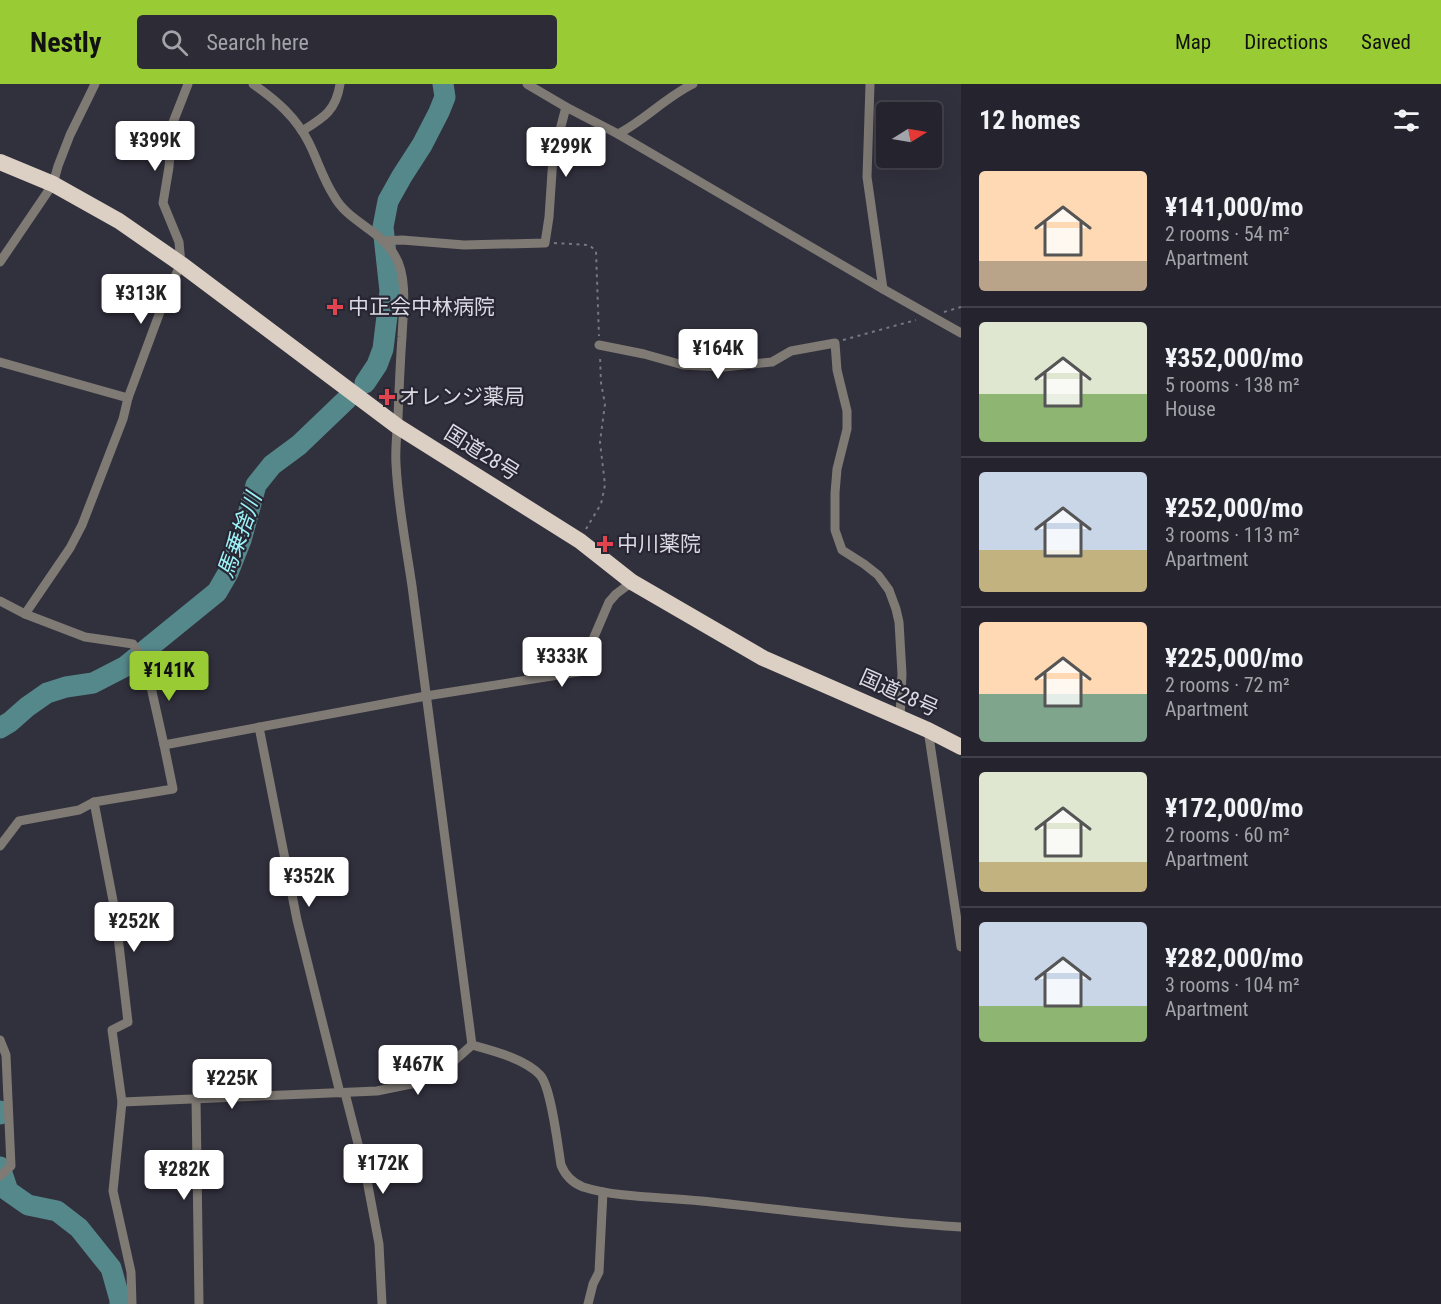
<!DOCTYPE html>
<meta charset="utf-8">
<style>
body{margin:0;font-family:"Roboto Condensed","Noto Sans JP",sans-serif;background:#2d2c36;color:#f1f3f6;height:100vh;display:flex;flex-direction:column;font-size:22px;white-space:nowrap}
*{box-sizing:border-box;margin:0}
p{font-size:20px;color:#a3a4aa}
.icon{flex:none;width:33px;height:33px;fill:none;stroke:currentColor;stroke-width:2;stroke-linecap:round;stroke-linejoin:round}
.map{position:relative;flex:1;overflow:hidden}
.sheet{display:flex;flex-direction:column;background:#25242e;width:480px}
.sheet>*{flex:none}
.needle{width:39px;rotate:79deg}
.controls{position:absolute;left:876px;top:18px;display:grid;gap:12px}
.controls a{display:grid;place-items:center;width:66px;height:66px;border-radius:6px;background:#25242e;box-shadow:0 6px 24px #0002,0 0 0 2px #42414a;font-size:30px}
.price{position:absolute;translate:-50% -51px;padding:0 14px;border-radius:6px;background:#fff;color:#222;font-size:20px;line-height:39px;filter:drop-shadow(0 2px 3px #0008)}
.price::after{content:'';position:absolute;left:50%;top:36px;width:18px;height:14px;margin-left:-9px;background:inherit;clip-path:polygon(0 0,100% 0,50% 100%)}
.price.on{background:#99cb35;color:#111}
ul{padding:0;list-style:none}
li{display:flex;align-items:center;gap:18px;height:150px;padding:0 18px}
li+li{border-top:2px solid #42414a}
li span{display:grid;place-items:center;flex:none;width:168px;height:120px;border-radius:6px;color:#555}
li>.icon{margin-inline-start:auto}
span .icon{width:72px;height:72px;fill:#fffc;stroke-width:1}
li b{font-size:26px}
h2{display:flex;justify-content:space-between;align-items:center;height:72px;padding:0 18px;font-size:26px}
header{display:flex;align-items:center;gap:36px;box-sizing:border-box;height:84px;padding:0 30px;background:#99cb35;color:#111}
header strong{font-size:28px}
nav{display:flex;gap:33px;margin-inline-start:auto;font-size:21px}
.search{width:420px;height:54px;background:#2d2c36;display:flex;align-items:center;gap:15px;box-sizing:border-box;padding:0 21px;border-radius:6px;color:#a3a4aa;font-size:22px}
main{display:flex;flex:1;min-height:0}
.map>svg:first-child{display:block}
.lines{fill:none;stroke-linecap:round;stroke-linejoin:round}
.river{stroke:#55888b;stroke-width:21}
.path{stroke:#777681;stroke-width:2;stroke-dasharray:3 4.5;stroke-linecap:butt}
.minor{stroke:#7f7a74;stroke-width:9}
.trunk{stroke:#dccfc3;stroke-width:16}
.health-dot{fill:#e0444e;stroke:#282633;stroke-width:2}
.labels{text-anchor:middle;stroke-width:4.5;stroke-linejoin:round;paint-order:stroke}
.poi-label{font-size:21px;fill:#dbdae3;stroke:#282633;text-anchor:start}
.street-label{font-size:21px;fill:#dbdae3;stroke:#282633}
.water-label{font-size:22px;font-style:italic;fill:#9cf4f9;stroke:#282633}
</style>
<header>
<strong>Nestly</strong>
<div class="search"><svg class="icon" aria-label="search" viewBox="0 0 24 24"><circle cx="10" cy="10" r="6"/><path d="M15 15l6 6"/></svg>Search here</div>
<nav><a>Map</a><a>Directions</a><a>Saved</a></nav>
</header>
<main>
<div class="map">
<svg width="961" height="1220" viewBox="0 0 961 1220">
<rect width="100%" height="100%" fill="#31303d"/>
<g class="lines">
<g class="river">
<polyline points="365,299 377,281 383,265 390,207 383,143 388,117 402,92 422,61 439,28 445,13 443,0"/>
<polyline points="0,644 10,638 27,623 47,609 66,603 93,599 126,582 217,508 228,489 241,456 256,401 272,381 299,361 347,315"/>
<polyline points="0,1027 0,1030"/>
<polyline points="0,1083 8,1107 28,1121 57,1127 79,1144 111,1184 120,1216 120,1220"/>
</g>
<g class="path">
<polyline points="554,159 589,161 596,167 599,252"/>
<polyline points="944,228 961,223"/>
<polyline points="843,256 916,236"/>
<polyline points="586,445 601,420 605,401 600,358 605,320 601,299 600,272"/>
</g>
<g class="minor">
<path d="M 253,0 C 276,16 296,33 309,59 C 318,77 323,95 334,112 C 348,138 381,146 395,172 C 408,193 403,229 402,253 C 400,280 399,307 398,334 C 397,349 395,365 396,380 C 398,421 406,461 412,502 L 472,961"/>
<polyline points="527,0 566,23 618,50 883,205 961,249"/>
<polyline points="870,0 867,93 883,205"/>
<path d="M 302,47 C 323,34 336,27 340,0"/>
<path d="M 618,50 C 645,36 666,13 693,0"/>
<polyline points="383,157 402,156 464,161 545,159 549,133 553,73 566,23"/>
<polyline points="0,178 53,100 58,82 70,51 95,0"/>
<polyline points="599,261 644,270 683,281 724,283 772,278 791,267 835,259 837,286 847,327 847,345 837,385 835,409 835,446 842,466 864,480 878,491 889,506 896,525 899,538 902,590 900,635"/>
<polyline points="0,278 128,314"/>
<polyline points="0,517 25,530 85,553 133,560 146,581 164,661 173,705 94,718 79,726 19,737 0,762"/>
<polyline points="25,530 70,464 82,441 123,335 128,314 167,209 181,180 179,158 163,119 169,83 172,41 188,0"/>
<polyline points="259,643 297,836 340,1009"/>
<polyline points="928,646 961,863"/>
<polyline points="164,661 426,612 584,587 594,553 609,518 616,510 632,498"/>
<polyline points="94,718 115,827 128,938 112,946 122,1018 113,1107 131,1188 132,1220"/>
<polyline points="0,956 6,971 11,1082 0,1092"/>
<path d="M 472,961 C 494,967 525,975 540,991 C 551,1002 558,1063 561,1081 C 565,1091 573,1099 583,1103 C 618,1114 664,1113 701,1117 C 788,1126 874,1138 961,1143"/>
<polyline points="345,1009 366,1091 379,1160 382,1220"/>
<polyline points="196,1014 199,1220"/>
<polyline points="122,1018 377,1007 416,999 447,983 472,961"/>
<polyline points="588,1220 593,1200 599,1188 603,1108"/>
</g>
<polyline class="trunk" points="0,78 53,100 119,137 181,180 397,342 580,457 632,498 763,574 928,646 961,663"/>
</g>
<g class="health-dot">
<path d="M332 214h6v6h6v6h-6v6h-6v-6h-6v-6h6z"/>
<path d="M384 304h6v6h6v6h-6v6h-6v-6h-6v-6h6z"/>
<path d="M602 451h6v6h6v6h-6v6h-6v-6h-6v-6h6z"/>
</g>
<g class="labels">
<g class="poi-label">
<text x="348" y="230">中正会中林病院</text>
<text x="399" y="320">オレンジ薬局</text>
<text x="617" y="467">中川薬院</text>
</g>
<g class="street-label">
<text transform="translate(482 369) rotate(32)" y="7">国道28号</text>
<text transform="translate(899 609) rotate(24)" y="7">国道28号</text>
</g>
<g class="water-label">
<text transform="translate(239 451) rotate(-70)" y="8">馬乗捨川</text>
</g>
</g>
</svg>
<div class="controls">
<a><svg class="needle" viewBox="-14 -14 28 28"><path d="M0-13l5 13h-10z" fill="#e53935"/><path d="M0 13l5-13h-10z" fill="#a3a4aa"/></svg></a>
</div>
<b class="price" style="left:155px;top:88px">¥399K</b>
<b class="price" style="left:566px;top:94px">¥299K</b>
<b class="price" style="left:141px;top:241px">¥313K</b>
<b class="price" style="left:718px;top:296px">¥164K</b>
<b class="price" style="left:562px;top:604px">¥333K</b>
<b class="price on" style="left:169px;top:618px">¥141K</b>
<b class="price" style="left:309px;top:824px">¥352K</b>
<b class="price" style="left:134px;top:869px">¥252K</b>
<b class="price" style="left:418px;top:1012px">¥467K</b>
<b class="price" style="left:232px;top:1026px">¥225K</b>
<b class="price" style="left:383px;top:1111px">¥172K</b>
<b class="price" style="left:184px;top:1117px">¥282K</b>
</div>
<section class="sheet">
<h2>12 homes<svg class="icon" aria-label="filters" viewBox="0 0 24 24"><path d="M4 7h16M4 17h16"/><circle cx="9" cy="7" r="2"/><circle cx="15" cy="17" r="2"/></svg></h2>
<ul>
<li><span style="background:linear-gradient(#ffd9b3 75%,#b9a48a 0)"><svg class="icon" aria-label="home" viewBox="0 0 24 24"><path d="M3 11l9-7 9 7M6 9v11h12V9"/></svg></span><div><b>¥141,000/mo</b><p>2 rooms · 54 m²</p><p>Apartment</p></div></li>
<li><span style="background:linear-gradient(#dfe7d0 60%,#8fb573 0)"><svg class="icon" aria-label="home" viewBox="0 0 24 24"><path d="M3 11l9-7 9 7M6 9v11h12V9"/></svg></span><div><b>¥352,000/mo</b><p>5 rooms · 138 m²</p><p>House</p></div></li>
<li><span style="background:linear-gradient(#c9d6e8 65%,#c2b280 0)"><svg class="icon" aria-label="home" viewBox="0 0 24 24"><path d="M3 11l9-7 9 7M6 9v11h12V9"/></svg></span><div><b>¥252,000/mo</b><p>3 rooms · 113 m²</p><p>Apartment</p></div></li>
<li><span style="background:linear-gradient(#ffd9b3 60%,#7fa58c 0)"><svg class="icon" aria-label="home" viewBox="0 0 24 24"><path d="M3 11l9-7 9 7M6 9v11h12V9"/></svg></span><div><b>¥225,000/mo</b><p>2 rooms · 72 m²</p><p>Apartment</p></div></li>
<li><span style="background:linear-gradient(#dfe7d0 75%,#c2b280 0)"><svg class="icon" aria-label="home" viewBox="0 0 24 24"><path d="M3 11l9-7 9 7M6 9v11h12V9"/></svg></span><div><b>¥172,000/mo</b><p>2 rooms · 60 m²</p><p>Apartment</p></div></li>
<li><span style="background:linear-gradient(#c9d6e8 70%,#8fb573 0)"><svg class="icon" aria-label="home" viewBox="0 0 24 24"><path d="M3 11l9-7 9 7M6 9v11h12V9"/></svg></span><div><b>¥282,000/mo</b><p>3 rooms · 104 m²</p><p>Apartment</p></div></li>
</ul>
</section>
</main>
